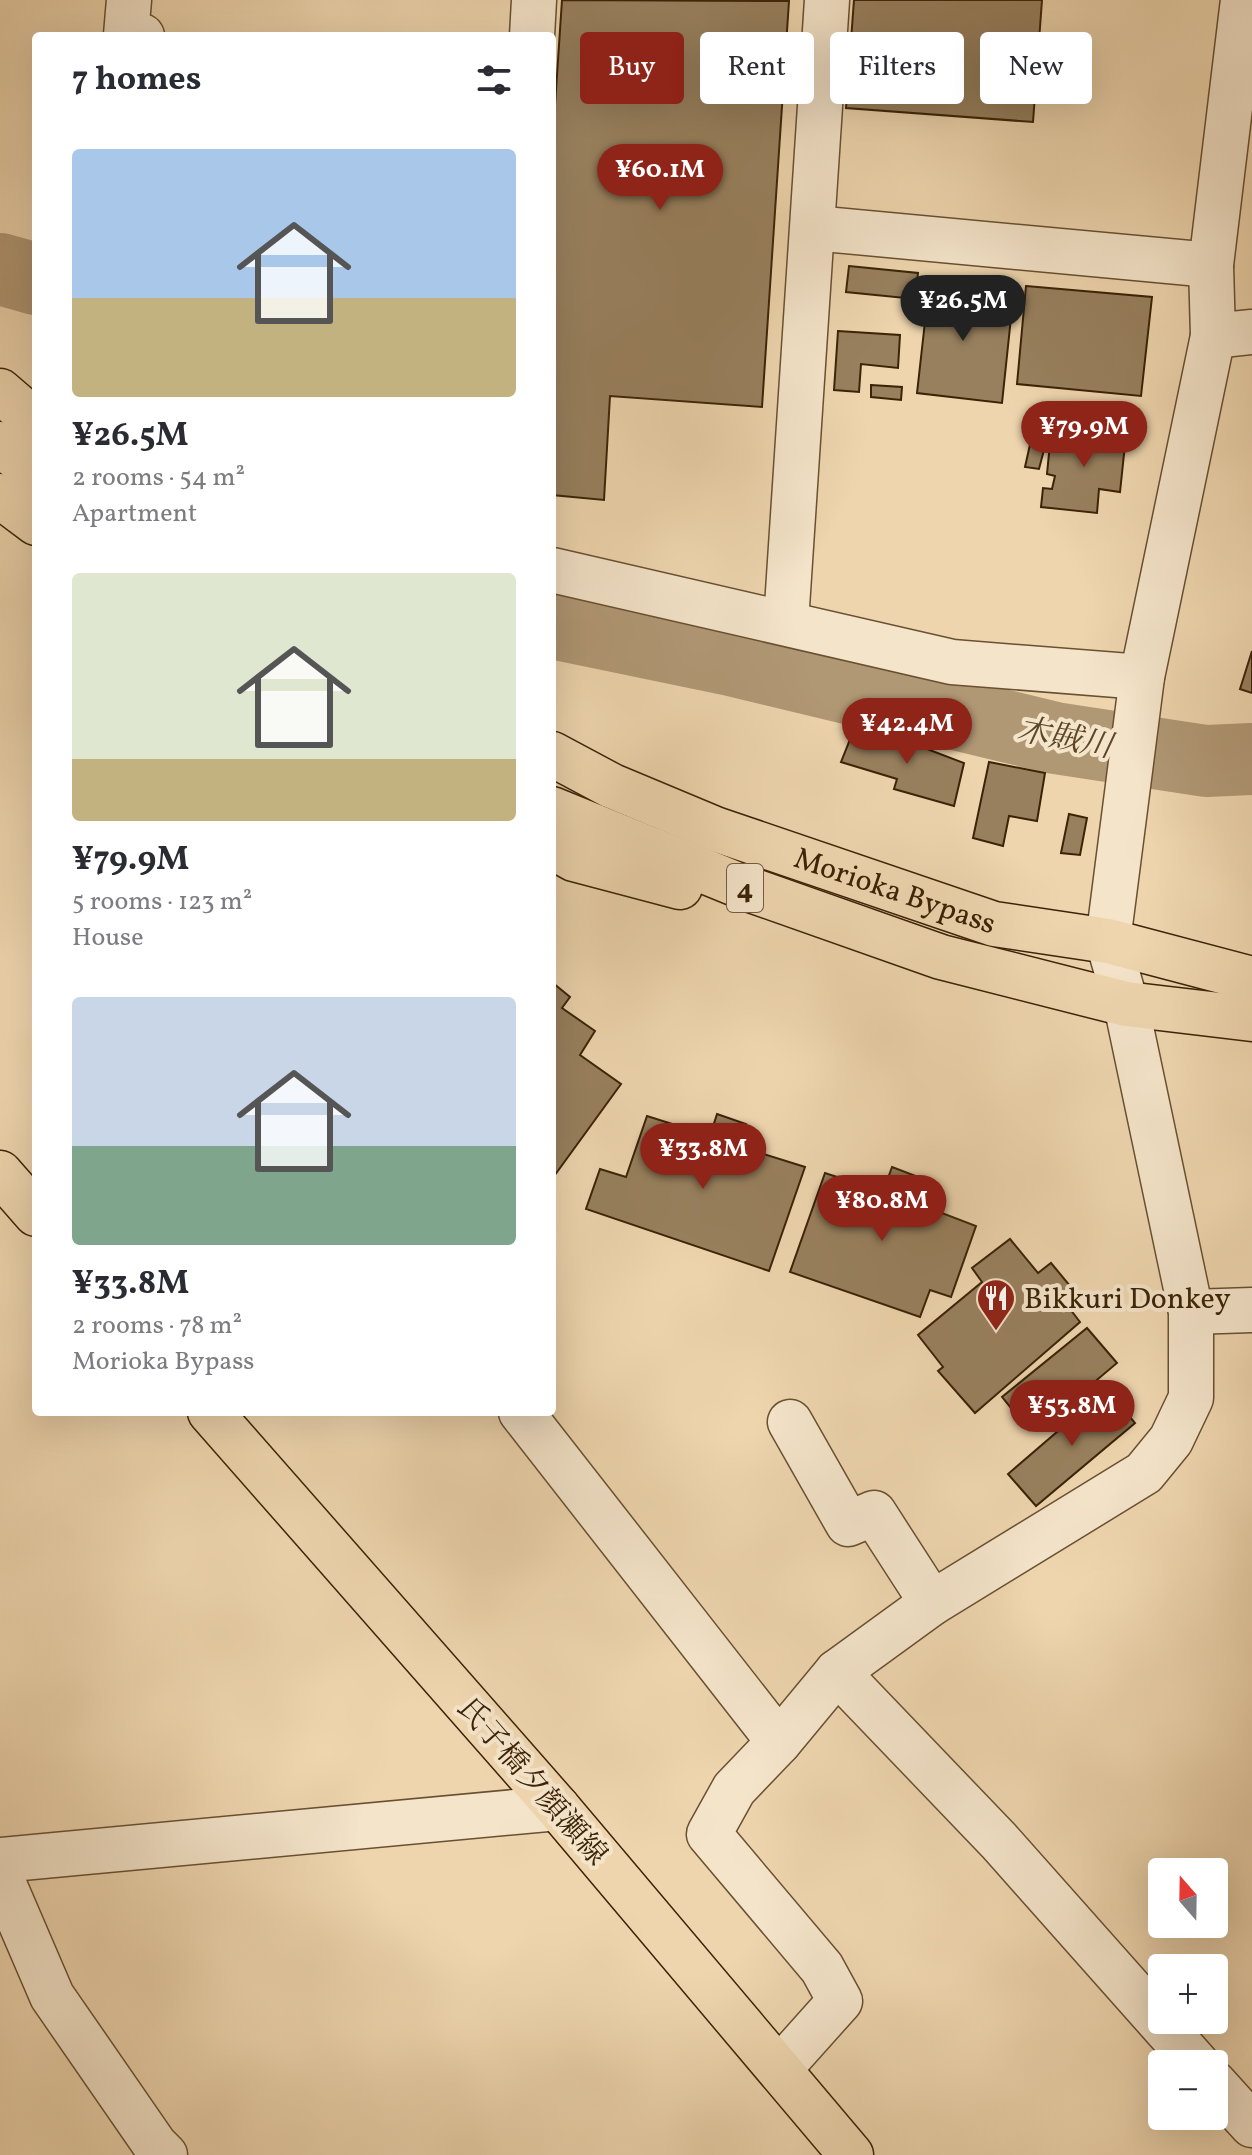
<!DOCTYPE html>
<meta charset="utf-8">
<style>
body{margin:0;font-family:Vollkorn,"Noto Serif JP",serif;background:#f2f2f3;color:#2b2b33;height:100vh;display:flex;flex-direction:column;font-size:30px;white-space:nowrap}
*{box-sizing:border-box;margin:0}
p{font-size:26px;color:#7c7c81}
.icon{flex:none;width:44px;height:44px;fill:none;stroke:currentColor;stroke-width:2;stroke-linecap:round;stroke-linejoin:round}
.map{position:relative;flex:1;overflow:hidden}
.sheet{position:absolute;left:32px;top:32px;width:524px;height:1384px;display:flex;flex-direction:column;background:#fff;border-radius:8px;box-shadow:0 8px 32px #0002}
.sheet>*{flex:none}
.guide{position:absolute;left:580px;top:32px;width:552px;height:72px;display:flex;gap:16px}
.needle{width:52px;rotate:340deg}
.buttons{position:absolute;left:1148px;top:1858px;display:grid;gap:16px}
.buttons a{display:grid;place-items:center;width:80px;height:80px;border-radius:8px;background:#fff;box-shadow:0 8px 32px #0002;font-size:40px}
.price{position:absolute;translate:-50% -68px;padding:0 18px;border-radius:28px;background:#8f2418;color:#fff;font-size:26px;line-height:52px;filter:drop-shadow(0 2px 4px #0008)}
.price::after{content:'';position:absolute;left:50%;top:48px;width:24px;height:18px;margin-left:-12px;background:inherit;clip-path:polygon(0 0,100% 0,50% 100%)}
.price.on{background:#222;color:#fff}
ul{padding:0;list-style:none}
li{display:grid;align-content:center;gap:16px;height:424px;padding:0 40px}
li span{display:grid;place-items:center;height:248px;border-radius:8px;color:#555}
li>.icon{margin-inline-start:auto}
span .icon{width:144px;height:144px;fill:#fffc;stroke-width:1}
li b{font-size:34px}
h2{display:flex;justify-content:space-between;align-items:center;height:96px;padding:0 40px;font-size:34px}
.chip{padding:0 28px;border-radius:8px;background:#fff;box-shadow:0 8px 32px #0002;font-size:28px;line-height:72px}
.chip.on{background:#8f2418;color:#fff}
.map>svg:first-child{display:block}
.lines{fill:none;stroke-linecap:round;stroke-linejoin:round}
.river{stroke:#b19875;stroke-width:72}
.building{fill:#98805e;stroke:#3b2307;stroke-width:2}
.minor-casing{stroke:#685031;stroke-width:47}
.major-casing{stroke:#3b2307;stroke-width:47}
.highway-casing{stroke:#3b2307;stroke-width:47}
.minor{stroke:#f4e4ca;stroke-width:44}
.major{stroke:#eed5ae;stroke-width:44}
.highway{stroke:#eed5ae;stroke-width:44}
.labels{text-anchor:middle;stroke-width:8;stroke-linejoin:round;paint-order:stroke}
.shield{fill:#f4e4ca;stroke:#725d42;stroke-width:2}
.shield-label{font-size:28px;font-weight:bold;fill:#3b2307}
.street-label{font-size:30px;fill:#3b2307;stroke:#f4e4ca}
.poi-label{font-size:30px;fill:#3b2307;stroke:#f4e4ca;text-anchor:start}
.water-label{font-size:32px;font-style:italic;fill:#5e4628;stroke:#f4e4ca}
</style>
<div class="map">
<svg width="1252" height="2155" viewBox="0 0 1252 2155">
<rect width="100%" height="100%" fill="#eed5ae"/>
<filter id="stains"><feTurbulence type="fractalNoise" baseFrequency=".0025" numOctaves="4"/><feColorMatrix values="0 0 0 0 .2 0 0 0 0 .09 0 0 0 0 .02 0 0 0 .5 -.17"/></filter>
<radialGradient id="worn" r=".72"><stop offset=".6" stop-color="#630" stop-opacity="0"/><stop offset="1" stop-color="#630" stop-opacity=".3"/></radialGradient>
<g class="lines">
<g class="river">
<polyline points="0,269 36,279"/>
<polyline points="552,623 731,660 1055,738 1206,761 1252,759"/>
</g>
</g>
<g class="building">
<polygon points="562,0 789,1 762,407 610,396 604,500 552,495 552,150"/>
<polygon points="854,0 1042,0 1033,122 846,108"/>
<rect x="1076" y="73" width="10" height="21"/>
<polygon points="849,266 918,273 915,299 846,292"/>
<polygon points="930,277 982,281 979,304 1012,308 1002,403 917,393"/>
<polygon points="1026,286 1152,297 1141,396 1017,384"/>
<polygon points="838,331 900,335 898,368 861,364 859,392 834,390"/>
<polygon points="871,385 902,387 901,400 871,397"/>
<polygon points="1060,427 1126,435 1120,492 1099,489 1097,513 1041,507 1043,488 1052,489 1055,476 1047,474 1050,443 1059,443"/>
<polygon points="1031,440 1046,442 1039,469 1025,467"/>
<polygon points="1252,651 1252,693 1240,689"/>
<polygon points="853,732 914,744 964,763 954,806 894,789 897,779 841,762"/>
<polygon points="989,762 1045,773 1037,821 1009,816 1003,846 973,838"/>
<polygon points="1069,814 1087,818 1080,855 1061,853"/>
<polygon points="553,983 570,997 562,1008 595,1031 580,1055 621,1084 552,1179"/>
<polygon points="717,1114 746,1124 738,1146 805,1167 769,1271 586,1209 600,1169 626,1177 647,1116 710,1136"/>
<polygon points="892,1167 921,1178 913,1202 976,1226 951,1297 930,1290 920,1317 790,1272 825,1173 883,1192"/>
<polygon points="1010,1239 1038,1273 1051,1263 1071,1287 1060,1296 1080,1322 975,1413 938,1371 943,1367 918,1335 982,1282 972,1268"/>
<polygon points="1087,1328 1117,1363 1066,1406 1063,1401 1029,1430 1002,1397"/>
<polygon points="1107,1389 1135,1423 1036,1506 1008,1474"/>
</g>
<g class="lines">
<defs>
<g id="minor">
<polyline points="129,0 126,35 142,36"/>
<polyline points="532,36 534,0"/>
<polyline points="813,228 1211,265"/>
<polyline points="1213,336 1252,332"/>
<polyline points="552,570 952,662 1142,677"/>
<polyline points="786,622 827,0"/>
<polyline points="1191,1312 1252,1310"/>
<polyline points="521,1412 779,1742"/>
<polyline points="790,1422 848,1524 874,1513 932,1603"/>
<polyline points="837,1672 999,1841 1197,2064"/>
<polyline points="0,1860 558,1808"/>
<polyline points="0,1875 52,1996 155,2145 165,2155"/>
<polyline points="780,2068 840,2001 822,1968 709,1834 734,1789 779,1742 837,1672 932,1603 1144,1473 1171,1440 1191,1398 1191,1312 1126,1004 1108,941 1142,677 1213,336 1211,265 1243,0"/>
<polyline points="1214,2083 1252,2125"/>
</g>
<g id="major">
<polyline points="0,1173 36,1214"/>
<polyline points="210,1412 558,1808 851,2155"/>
</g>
<g id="highway">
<polyline points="0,391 36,422"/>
<polyline points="0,444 36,473"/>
<polyline points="0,496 36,523"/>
<path id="s1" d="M 552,754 L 612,786 L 715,829 L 994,924 L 1108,941 L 1252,979"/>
<polyline points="552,809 748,889 941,957 1126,1004 1252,1019"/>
<polyline points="552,847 574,859 680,887"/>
</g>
</defs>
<use href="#minor" class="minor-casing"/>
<use href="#major" class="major-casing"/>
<use href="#highway" class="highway-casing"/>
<use href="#minor" class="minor"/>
<use href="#major" class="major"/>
<use href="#highway" class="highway"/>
</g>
<defs>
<symbol id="restaurant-pin" viewBox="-11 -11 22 30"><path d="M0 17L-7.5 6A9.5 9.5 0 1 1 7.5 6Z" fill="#8f2418" stroke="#f4e4ca"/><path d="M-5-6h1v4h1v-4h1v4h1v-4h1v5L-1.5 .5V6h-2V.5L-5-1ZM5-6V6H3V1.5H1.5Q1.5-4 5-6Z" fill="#fff"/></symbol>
</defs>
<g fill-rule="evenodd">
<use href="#restaurant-pin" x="974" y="1276" width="44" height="60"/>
</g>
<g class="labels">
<rect class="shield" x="727" y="864" width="36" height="48" rx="6"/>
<g class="shield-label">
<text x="745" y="898">4</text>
</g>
<g class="street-label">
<text dy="10" stroke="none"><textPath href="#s1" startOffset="370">Morioka Bypass</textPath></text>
<text transform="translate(533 1781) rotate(49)" y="10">氏子橋夕顔瀬線</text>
</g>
<g class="poi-label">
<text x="1024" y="1308">Bikkuri Donkey</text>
</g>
<g class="water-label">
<text transform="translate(1065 737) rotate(11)" y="11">木賊川</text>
</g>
</g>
<rect width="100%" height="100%" filter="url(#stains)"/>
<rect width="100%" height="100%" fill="url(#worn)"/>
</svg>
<div class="buttons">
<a><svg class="needle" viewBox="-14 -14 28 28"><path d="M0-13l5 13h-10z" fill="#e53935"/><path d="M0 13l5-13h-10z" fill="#7c7c81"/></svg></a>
<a>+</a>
<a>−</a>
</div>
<b class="price" style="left:660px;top:212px">¥60.1M</b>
<b class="price on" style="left:963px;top:343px">¥26.5M</b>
<b class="price" style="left:1084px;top:469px">¥79.9M</b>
<b class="price" style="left:907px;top:766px">¥42.4M</b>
<b class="price" style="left:703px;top:1191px">¥33.8M</b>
<b class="price" style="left:882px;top:1243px">¥80.8M</b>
<b class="price" style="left:1072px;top:1448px">¥53.8M</b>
<div class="guide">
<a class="chip on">Buy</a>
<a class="chip">Rent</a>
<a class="chip">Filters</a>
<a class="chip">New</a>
</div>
<section class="sheet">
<h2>7 homes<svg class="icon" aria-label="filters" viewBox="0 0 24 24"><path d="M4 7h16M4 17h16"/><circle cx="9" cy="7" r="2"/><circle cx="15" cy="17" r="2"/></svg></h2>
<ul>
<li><span style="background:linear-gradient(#a9c7e8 60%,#c2b280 0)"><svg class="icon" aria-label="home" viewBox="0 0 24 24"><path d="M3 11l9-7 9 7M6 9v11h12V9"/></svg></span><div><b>¥26.5M</b><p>2 rooms · 54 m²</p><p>Apartment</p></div></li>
<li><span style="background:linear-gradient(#dfe7d0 75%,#c2b280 0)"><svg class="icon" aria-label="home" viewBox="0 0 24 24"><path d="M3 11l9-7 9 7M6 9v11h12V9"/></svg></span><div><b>¥79.9M</b><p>5 rooms · 123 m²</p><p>House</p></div></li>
<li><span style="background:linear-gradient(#c9d6e8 60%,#7fa58c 0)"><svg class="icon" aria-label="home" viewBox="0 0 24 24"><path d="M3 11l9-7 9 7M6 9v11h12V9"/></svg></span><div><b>¥33.8M</b><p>2 rooms · 78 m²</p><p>Morioka Bypass</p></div></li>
</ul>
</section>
</div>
